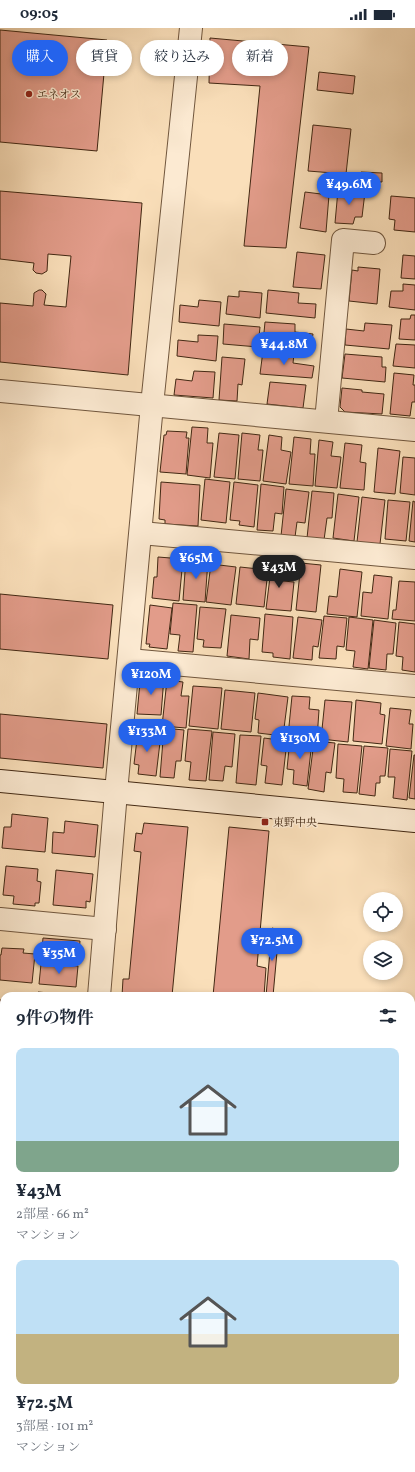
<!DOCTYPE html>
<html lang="ja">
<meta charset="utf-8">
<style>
body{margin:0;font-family:Vollkorn,"Noto Serif JP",serif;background:#f6f6f7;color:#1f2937;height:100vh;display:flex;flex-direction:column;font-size:15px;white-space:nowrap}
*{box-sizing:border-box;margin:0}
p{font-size:13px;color:#747a83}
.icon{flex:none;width:22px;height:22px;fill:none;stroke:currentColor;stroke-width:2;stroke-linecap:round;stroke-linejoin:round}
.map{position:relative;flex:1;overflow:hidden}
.panel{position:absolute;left:0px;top:964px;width:415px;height:480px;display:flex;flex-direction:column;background:#fff;border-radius:12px 12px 0 0;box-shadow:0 2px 6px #0003}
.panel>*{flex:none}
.banner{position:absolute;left:12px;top:12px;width:391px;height:36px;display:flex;gap:8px}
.buttons{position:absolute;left:363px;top:864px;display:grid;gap:8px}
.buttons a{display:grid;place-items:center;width:40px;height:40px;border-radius:50%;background:#fff;box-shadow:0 2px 6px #0003;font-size:20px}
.price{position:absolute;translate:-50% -34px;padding:0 9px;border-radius:14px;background:#2563eb;color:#fff;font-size:13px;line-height:26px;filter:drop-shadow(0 1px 2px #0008)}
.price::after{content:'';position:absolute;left:50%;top:24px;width:12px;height:9px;margin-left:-6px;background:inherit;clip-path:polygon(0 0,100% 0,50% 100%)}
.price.on{background:#222;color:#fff}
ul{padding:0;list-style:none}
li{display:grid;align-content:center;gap:8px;height:212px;padding:0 16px}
li span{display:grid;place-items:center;height:124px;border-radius:8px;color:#555}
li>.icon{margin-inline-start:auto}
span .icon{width:72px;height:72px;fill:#fffc;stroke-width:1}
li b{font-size:17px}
h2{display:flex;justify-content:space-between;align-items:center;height:48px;padding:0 16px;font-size:17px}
.pill{padding:0 14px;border-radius:18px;background:#fff;box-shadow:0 2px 6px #0003;font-size:14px;line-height:36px}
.pill.on{background:#2563eb;color:#fff}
.status{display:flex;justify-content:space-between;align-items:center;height:28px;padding:0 20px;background:#fff;direction:ltr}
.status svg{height:11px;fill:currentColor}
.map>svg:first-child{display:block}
.green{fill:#c6c08a;stroke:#84744e}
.building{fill:#e29c8a;stroke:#422813}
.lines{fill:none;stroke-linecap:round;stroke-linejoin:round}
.street-casing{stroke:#70563d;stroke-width:24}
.secondary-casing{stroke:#422813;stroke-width:24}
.street{stroke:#fcead2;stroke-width:22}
.secondary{stroke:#fcead2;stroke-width:22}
.poi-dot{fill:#8f2418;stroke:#fcead2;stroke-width:1.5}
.labels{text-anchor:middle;stroke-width:3;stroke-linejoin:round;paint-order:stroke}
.poi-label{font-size:11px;fill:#422813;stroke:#fcead2;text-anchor:start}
</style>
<div class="status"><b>09:05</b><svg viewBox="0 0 49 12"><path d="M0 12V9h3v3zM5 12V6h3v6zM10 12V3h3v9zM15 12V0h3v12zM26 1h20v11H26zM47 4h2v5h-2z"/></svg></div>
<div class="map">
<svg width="415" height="1444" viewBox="0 0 415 1444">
<rect width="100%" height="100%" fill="#fadfba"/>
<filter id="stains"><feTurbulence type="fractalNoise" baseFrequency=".005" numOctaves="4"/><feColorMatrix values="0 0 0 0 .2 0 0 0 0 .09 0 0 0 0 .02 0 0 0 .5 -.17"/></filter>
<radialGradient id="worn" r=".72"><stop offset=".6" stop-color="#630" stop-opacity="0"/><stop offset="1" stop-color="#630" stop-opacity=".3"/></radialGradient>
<polygon class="green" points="411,1294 415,1295 415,1311 411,1311"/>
<g class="building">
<polygon points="0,2 107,12 97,123 0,114"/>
<polygon points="210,10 309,19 286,220 244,218 260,58 209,55"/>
<polygon points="319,44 355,48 353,66 317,62"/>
<polygon points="313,97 351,101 346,146 308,143"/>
<polygon points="361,144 382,145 382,154 361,153"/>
<polygon points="338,162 365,164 362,189 355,189 353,196 335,195"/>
<polygon points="0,163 142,175 128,347 0,334 0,275 33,278 34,265 39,262 42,262 46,266 44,277 66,279 71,228 48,226 47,243 42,246 36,245 33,242 34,235 0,231"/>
<polygon points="305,164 329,167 326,204 300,200"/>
<polygon points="391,168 415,170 415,204 394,202 395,192 389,191"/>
<polygon points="297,224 325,227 321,261 293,259"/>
<polygon points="403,227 415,228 415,251 401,250"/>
<polygon points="358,239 380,241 377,276 349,273 352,242 358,243"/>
<polygon points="403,256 415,257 415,282 389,279 391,263 403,263"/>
<polygon points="268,262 299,265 298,275 316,276 315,290 266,285"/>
<polygon points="239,263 262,265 260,290 226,286 228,268 239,269"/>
<polygon points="199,272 221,274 219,298 179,294 180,277 198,279"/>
<polygon points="411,287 415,287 415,312 399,311 401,291 410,291"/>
<polygon points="265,294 295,296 295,304 313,306 311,319 263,315"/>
<polygon points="365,295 392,297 389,321 345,317 346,301 364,303"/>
<polygon points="224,296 260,299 258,319 223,316"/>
<polygon points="198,307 218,308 216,333 177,328 178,312 198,314"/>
<polygon points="396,316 415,317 415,340 393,338"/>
<polygon points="263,323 294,326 293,335 314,338 312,350 260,346"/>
<polygon points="345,326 382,329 382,339 386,339 385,354 342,350"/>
<polygon points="222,329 245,331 242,357 238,356 237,373 219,372"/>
<polygon points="194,343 215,344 213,370 174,367 176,351 192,353"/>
<polygon points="394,345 414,347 413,357 415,357 415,374 412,374 410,388 390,386"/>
<polygon points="270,354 306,357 303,380 267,376"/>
<polygon points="342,360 362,362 362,364 384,366 382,386 345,384 340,379"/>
<polygon points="192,399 208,400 207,415 213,415 210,450 187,447"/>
<polygon points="167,403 187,404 186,410 189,410 186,446 160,444 164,407 166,407"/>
<polygon points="219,405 239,407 235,451 214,449"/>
<polygon points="242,405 260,407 258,422 263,422 260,453 238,451"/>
<polygon points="269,407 282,409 281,422 291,424 286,456 263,453"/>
<polygon points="294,409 311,411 310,426 315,426 313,458 289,456"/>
<polygon points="319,412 333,414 331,428 341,429 337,460 315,458"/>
<polygon points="345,415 362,417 360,434 366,435 364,462 340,460"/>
<polygon points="378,420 400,423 395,466 374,464"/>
<polygon points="403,429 415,430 415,467 400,465"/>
<polygon points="205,451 230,454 226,495 201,492"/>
<polygon points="161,454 200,457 198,498 165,496 165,492 159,491"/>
<polygon points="234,454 258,457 254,499 239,497 240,493 230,492"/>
<polygon points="261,456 284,459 282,486 275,485 273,503 257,502"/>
<polygon points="286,461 309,464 305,495 297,494 295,509 281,508"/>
<polygon points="312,463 334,465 332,490 327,490 324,512 307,510"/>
<polygon points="338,466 359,469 354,513 333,510"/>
<polygon points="362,469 385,472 380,516 357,514"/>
<polygon points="388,472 410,474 406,513 385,511"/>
<polygon points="413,473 415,474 415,514 409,513"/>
<polygon points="158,529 183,531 179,573 152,570 154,549 157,549"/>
<polygon points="186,530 208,532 205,574 183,572"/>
<polygon points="272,533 285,535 283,553 294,554 291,583 266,581"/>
<polygon points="301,535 321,537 316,584 296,582"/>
<polygon points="211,536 236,539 231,577 206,574"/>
<polygon points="240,539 268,542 264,579 236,576"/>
<polygon points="340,541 362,544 357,589 327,586 329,568 337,569"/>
<polygon points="374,547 392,549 388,591 361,588 363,564 372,565"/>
<polygon points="399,553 415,554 415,593 392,591 393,582 396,582"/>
<polygon points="0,566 113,577 108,631 0,621"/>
<polygon points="173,575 197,577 193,624 178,623 180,607 170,606"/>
<polygon points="150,577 172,580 167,621 149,619 150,616 146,616"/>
<polygon points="200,579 226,581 221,620 203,619 204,612 197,611"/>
<polygon points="265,586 293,589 290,631 273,629 273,625 262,624"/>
<polygon points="231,587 260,590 258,612 250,611 249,631 227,628"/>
<polygon points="324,588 347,590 344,619 337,618 336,631 319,630"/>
<polygon points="298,589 322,592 318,619 313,618 312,632 293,630"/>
<polygon points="349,589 373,592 368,641 353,639 355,623 346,622"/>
<polygon points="374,592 396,595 393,626 387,626 386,642 369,640"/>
<polygon points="399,594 415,596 415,644 402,642 403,629 396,628"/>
<polygon points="149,648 164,649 161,687 137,686 140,654 148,654"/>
<polygon points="167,652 183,654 181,668 189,668 186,700 162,698"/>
<polygon points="193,658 222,660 218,701 189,698"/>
<polygon points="225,662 255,665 251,704 221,701"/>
<polygon points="258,665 288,669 283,708 258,705 259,692 255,691"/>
<polygon points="292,668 310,669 309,681 319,682 317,711 288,708"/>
<polygon points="325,672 352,674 348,714 321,711"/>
<polygon points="356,672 381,675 380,686 385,687 382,716 353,713"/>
<polygon points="390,680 411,682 409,696 413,696 411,721 386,718"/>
<polygon points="0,686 107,696 103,740 0,730"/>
<polygon points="164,700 184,702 181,733 176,733 174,750 160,749"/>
<polygon points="188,701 212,703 206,753 189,752 191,734 185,733"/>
<polygon points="138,703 161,706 156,748 138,746 139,737 134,736"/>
<polygon points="213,704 235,706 232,739 225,738 223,753 209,752"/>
<polygon points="240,707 261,708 256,757 236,755"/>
<polygon points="264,710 287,713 282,757 265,755 267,738 261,737"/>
<polygon points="290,711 312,713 307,758 293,756 294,742 287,741"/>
<polygon points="314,713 335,715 331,745 326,744 324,764 308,761"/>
<polygon points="338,716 362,718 357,765 343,764 344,751 336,750"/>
<polygon points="364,718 388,720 385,748 380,748 380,755 376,755 375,768 359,766"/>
<polygon points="390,721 412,723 407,772 393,770 395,749 388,749"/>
<polygon points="414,727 415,727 415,771 409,770"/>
<polygon points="12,786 48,790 45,824 2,820 4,799 11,799"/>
<polygon points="65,793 98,797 95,829 52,825 53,804 64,805"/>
<polygon points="144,795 188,799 172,968 122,968 123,951 129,951 141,824 134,823 136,805 142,806"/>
<polygon points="229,799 269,803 257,938 266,940 264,968 213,968"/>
<polygon points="6,838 38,841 37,853 41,854 39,875 35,875 35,878 13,876 14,868 3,867"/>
<polygon points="56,842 93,846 90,874 86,873 86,880 53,877"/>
<polygon points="272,900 279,902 273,968 266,968"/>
<polygon points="43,910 80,913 78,935 41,931"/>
<polygon points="2,920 24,921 23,925 35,926 32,955 0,952 0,927 1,927"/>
<polygon points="41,936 78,938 76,959 39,956"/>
<polygon points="38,964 60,966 60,968 38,968"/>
<polygon points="0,972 4,972 4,1008 0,1007"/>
<rect x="0" y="1243" width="4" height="23"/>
<polygon points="415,1337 415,1444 405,1444 405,1440 411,1440 411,1379"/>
</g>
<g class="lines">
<defs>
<g id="street">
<polyline points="0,363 415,402"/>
<polyline points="326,393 343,212 374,215"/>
<polyline points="141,505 415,530"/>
<polyline points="129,632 415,658"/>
<polyline points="0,891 105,901"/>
<polyline points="99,968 116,764 152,377 191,0"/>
<polyline points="0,1021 4,1021"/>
<polyline points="0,1151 4,1152"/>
<polyline points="411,1191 415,1191"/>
<polyline points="54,1444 55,1440"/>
</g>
<polyline id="secondary" points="0,753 415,793"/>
</defs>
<use href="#street" class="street-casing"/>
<use href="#secondary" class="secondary-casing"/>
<use href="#street" class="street"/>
<use href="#secondary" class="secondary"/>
</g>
<g class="poi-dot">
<circle cx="29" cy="66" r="4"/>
<rect x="261" y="790" width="8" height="8" rx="2"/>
</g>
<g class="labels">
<g class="poi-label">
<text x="37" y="70">エネオス</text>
<text x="273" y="798">東野中央</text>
</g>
</g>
<rect width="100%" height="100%" filter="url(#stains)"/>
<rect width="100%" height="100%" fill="url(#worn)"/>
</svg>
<div class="buttons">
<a><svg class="icon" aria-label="locate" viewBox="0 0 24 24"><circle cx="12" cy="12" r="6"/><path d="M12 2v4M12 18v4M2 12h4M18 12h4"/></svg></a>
<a><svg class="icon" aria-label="layers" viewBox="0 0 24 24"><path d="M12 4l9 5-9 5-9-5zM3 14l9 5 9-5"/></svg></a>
</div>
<b class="price" style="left:349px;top:178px">¥49.6M</b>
<b class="price" style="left:284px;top:338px">¥44.8M</b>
<b class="price" style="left:196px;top:552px">¥65M</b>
<b class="price on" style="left:279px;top:561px">¥43M</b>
<b class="price" style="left:151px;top:668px">¥120M</b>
<b class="price" style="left:147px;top:725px">¥133M</b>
<b class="price" style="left:300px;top:732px">¥130M</b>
<b class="price" style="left:272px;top:934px">¥72.5M</b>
<b class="price" style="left:59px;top:947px">¥35M</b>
<div class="banner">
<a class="pill on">購入</a>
<a class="pill">賃貸</a>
<a class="pill">絞り込み</a>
<a class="pill">新着</a>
</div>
<section class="panel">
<h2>9件の物件<svg class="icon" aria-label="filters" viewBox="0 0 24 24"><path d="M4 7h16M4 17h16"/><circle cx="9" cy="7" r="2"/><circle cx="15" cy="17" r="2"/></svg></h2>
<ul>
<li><span style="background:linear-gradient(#bfe0f5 75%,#7fa58c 0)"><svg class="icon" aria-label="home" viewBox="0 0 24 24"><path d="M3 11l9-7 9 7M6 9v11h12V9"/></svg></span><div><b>¥43M</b><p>2部屋 · 66 m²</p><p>マンション</p></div></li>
<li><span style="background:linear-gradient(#bfe0f5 60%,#c2b280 0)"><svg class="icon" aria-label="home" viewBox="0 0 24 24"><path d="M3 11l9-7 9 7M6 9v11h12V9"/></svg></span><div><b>¥72.5M</b><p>3部屋 · 101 m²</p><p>マンション</p></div></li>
</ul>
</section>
</div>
